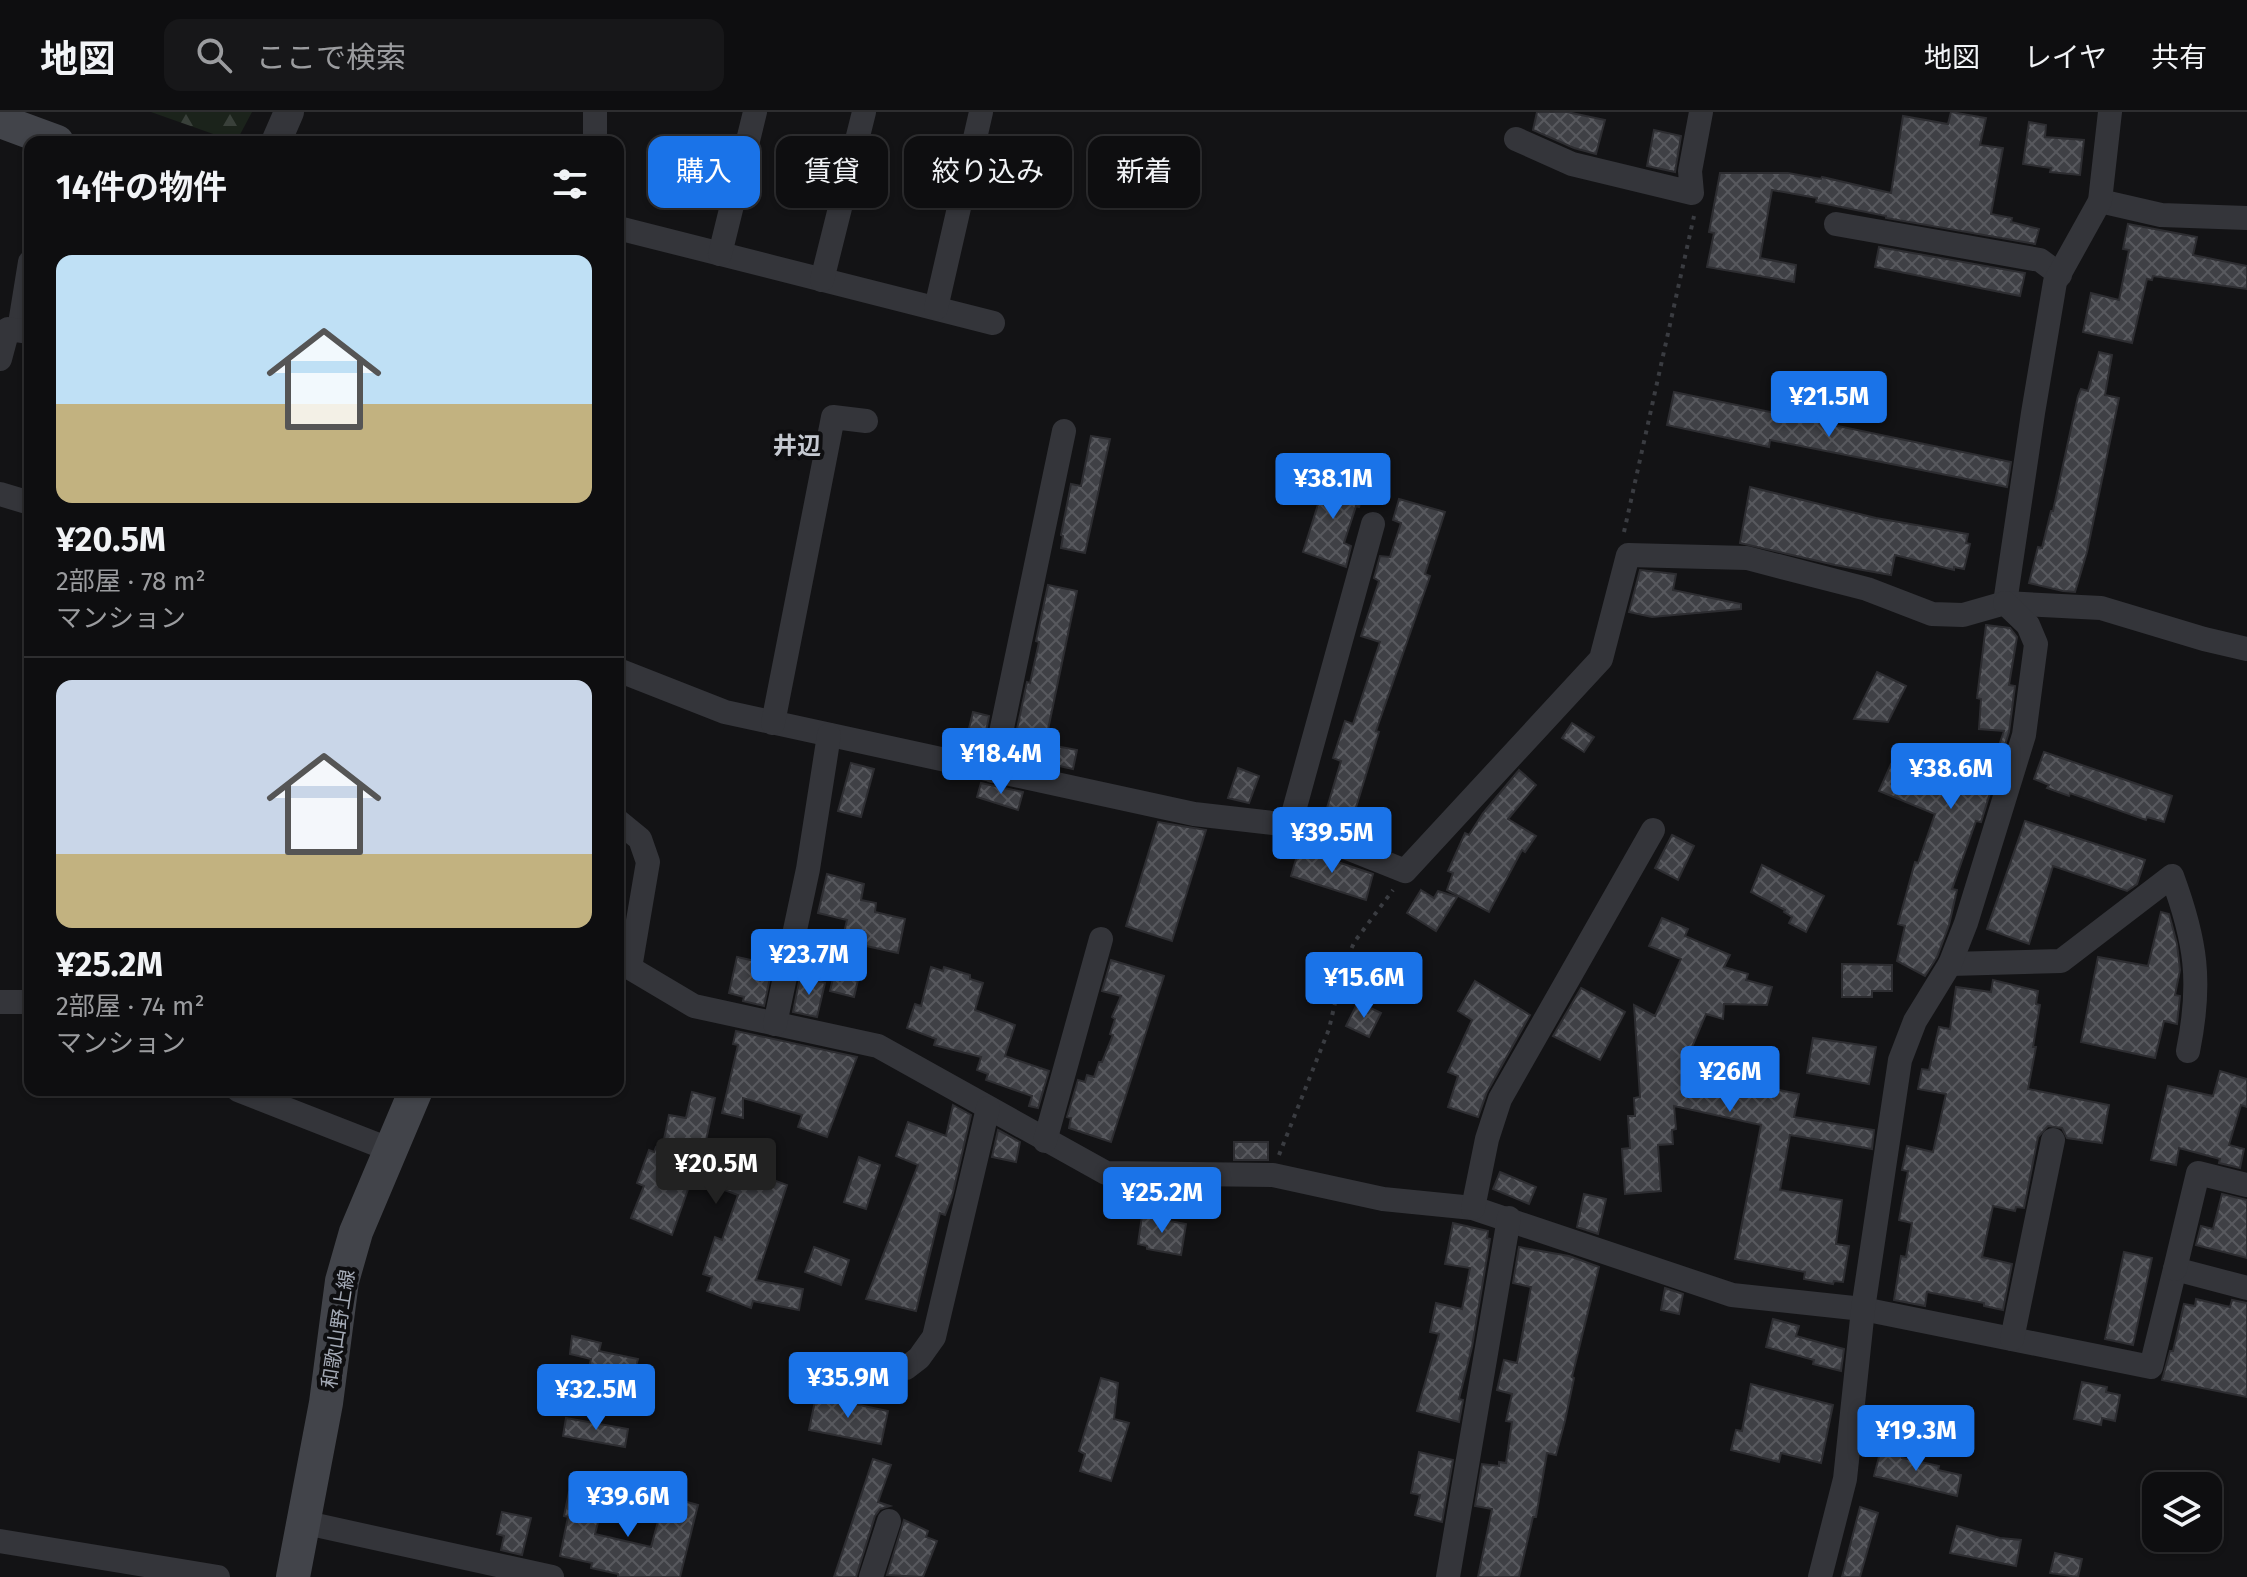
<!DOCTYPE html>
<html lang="ja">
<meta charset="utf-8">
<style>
body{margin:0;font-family:"Fira Sans","Noto Sans JP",sans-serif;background:#171719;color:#f1f3f6;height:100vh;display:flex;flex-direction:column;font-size:30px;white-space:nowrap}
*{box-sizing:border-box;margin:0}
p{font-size:26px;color:#9b9c9f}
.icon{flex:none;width:44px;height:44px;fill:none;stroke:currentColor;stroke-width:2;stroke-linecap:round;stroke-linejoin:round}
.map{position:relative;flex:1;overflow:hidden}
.drawer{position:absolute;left:24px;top:24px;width:600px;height:960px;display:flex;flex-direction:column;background:#0e0e10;border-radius:16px;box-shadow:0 2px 6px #0004,0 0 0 2px #2e2e30}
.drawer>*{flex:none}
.banner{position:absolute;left:648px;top:24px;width:760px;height:72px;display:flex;gap:16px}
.fabs{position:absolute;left:2142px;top:1360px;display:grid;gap:16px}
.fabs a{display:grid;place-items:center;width:80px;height:80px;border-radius:16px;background:#0e0e10;box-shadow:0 2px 6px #0004,0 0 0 2px #2e2e30;font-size:40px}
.price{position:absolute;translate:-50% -68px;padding:0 18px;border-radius:8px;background:#1a73e8;color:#fff;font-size:26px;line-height:52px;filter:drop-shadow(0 2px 4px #0008)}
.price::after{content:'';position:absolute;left:50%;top:48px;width:24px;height:18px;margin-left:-12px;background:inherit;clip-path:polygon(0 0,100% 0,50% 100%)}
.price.active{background:#222;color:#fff}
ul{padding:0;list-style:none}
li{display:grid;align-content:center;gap:16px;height:424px;padding:0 32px}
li+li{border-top:2px solid #2e2e30}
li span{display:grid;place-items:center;height:248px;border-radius:16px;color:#555}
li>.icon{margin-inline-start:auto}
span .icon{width:144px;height:144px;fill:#fffc;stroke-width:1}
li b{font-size:34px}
h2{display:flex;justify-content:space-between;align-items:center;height:96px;padding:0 32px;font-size:34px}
.chip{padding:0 28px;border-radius:16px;background:#0e0e10;box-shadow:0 2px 6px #0004,0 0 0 2px #2e2e30;font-size:28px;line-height:72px}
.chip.active{background:#1a73e8;color:#fff}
header{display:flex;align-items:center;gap:48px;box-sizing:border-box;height:112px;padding:0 40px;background:#0e0e10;border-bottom:2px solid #2e2e30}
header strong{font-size:38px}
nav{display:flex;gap:44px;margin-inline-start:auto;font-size:28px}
.search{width:560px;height:72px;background:#171719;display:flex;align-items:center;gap:20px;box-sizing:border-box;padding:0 28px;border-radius:16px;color:#9b9c9f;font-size:30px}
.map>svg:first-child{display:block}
.forest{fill:url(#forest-firs)}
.building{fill:url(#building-cross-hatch);stroke:#2d2d31;stroke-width:2}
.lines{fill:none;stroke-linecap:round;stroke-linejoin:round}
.path{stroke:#3a3c41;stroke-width:4;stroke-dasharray:4 6;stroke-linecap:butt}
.minor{stroke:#34353a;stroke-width:24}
.tertiary{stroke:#34353a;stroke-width:30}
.secondary{stroke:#42444a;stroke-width:34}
.labels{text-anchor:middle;stroke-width:8;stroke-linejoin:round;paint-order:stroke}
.street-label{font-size:20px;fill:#a4aab6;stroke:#0e0e10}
.quarter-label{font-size:24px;font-weight:bold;fill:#c5c9d1;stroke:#0e0e10}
</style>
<header>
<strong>地図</strong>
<div class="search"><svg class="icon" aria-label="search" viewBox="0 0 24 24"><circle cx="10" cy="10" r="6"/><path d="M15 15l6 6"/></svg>ここで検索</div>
<nav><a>地図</a><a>レイヤ</a><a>共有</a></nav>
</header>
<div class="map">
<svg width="2247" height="1465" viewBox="0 0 2247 1465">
<defs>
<pattern id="forest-firs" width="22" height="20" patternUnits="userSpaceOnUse" patternTransform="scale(2)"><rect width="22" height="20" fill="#1b231b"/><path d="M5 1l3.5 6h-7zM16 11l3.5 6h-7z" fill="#39403a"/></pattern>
<pattern id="building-cross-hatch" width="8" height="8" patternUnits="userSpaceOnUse" patternTransform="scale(2)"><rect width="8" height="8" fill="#3f4045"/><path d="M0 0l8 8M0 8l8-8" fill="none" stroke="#58595e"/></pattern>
</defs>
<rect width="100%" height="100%" fill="#131315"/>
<polygon class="forest" points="151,0 252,0 236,30"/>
<g class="building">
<polygon points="1537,0 1567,0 1605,8 1596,42 1574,36 1533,18"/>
<polygon points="1951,0 1986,6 1980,33 2003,36 1991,102 2012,106 2011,110 2039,117 2035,132 1886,106 1886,104 1816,90 1817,86 1772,78 1760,146 1796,153 1794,170 1707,155 1714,121 1709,120 1720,61 1788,61 1821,67 1822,65 1891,81 1903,4 1948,12"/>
<polygon points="2029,10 2046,13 2045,25 2084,28 2080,63 2050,60 2051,56 2023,52"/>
<polygon points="1654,18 1681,24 1675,60 1647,54"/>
<polygon points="2128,112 2197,125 2193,143 2247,154 2247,177 2153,164 2152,168 2147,167 2132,231 2083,220 2091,181 2119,188 2129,138 2123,137"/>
<polygon points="1879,135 2025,161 2020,184 1875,155"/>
<polygon points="2099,240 2112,243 2105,283 2119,286 2087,440 2075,480 2063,479 2029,471 2038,435 2042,436 2051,399 2053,399 2078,284 2081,277 2088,279"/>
<polygon points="1674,280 2011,350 2007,375 1770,328 1769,335 1667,313"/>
<polygon points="1091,324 1110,327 1085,441 1061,436 1063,424 1061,423 1071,372 1081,374"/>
<polygon points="1321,364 1364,377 1359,395 1356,394 1344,431 1351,434 1346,455 1303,440 1321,383 1316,381"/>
<polygon points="1750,375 1876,406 1968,422 1966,431 1970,432 1964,457 1954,455 1954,458 1895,443 1891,463 1835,453 1740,431"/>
<polygon points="1399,387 1445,400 1425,462 1430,464 1376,619 1379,620 1350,715 1324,706 1341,649 1333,646 1345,609 1353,612 1380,530 1361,524 1379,469 1374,466 1380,444 1390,445 1401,411 1393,408"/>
<polygon points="1640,458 1676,462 1673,478 1741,492 1741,497 1652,505 1629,500"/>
<polygon points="1048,473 1077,479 1045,632 1077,638 1073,657 1023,646 1025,634 1014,631 1027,570 1030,571 1039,530 1036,529"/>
<polygon points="1986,513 2010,516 2017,525 2009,573 2015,574 2009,620 1981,710 1976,709 1952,777 1957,778 1949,813 1937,845 1925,864 1897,849 1905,814 1898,812 1915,750 1918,751 1935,702 1879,679 1891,652 1908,660 1911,651 1943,665 1950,646 1990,660 2004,619 1979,617 1981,587 1977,586"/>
<polygon points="1877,560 1906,574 1888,610 1854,607"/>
<polygon points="973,600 989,604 982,640 964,637"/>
<polygon points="1572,611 1594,625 1584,640 1562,626"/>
<polygon points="2044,640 2172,684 2164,710 2147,705 2146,708 2070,681 2069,684 2047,676 2049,673 2034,667"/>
<polygon points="851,651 874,657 861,705 838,699"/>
<polygon points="1238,656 1259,664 1249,691 1228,686"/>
<polygon points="1519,658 1536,673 1508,707 1536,724 1525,740 1522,738 1489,800 1447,778 1453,761 1448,759 1465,721 1469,723 1483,701"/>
<polygon points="981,671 1023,680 1018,698 977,685"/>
<polygon points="2025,709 2145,748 2137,772 2127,779 2053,754 2029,832 1987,817"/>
<polygon points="1158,710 1206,718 1172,829 1126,814"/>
<polygon points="1672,723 1694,734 1678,768 1655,756"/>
<polygon points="1299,737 1373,762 1366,788 1291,764"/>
<polygon points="1762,753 1824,784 1806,820 1789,811 1792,805 1784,800 1785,798 1751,780"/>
<polygon points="827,762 864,772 861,788 876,791 875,800 905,807 898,841 866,834 854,885 830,879 847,808 818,801"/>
<polygon points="1421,778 1434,786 1438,779 1457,785 1436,819 1407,801"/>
<polygon points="2161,800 2169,802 2177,832 2180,858 2175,883 2180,884 2177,912 2164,909 2155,946 2081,930 2098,845 2148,854"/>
<polygon points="1662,806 1688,817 1685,824 1730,843 1724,855 1748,862 1746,868 1772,875 1767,893 1724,892 1723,907 1706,902 1689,942 1697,942 1696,970 1728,977 1730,963 1751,967 1750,972 1799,982 1794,1005 1874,1018 1872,1037 1790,1023 1780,1078 1842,1088 1836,1132 1849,1134 1843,1170 1834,1169 1833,1172 1804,1167 1805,1160 1735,1147 1761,1013 1674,994 1676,1017 1672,1018 1673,1032 1658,1033 1661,1079 1625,1082 1622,1037 1630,1036 1628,1004 1635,1004 1634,986 1640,985 1634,893 1655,904 1681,847 1649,834"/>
<polygon points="761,844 774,847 764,894 743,889 744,885 729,881 737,845 760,850"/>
<polygon points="1111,848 1164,864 1111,1030 1069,1016 1071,1006 1067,1005 1078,968 1085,970 1087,963 1094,965 1099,950 1102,950 1113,923 1110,922 1115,907 1112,905 1121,884 1102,879"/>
<polygon points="1842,852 1892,853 1892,879 1872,879 1872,885 1842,885"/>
<polygon points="931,855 943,859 944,855 970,863 970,867 983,871 975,898 1015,913 1005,944 1049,959 1038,996 1029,994 1032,984 986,968 988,962 977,958 981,945 934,933 936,927 907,916 915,892 921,894"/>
<polygon points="800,865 825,871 817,905 793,900"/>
<polygon points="1993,868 2038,879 2036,892 2040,893 2033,935 2036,935 2028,977 2109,993 2102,1031 2067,1026 2062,1016 2048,1014 2038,1025 2024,1096 2016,1095 2015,1099 1993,1094 1982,1145 2012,1152 2003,1198 1984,1194 1984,1191 1927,1180 1925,1194 1894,1188 1901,1144 1906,1145 1912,1111 1899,1108 1908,1059 1902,1058 1907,1034 1933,1040 1946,982 1918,977 1922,957 1929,958 1939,915 1950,917 1956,875 1991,880"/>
<polygon points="1475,869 1530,903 1487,980 1478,1005 1448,995 1458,964 1448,960 1472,908 1458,899"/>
<polygon points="1581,876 1625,900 1600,948 1553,924"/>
<polygon points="1358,890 1381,901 1369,925 1346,914"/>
<polygon points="736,919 857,945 827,1025 798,1015 802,1003 743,986 743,1006 722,1001 738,933 733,932"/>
<polygon points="1813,926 1876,935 1869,972 1807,961"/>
<polygon points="2220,959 2247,967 2247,995 2241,993 2229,1033 2244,1037 2240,1056 2219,1051 2220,1047 2179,1036 2176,1053 2151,1048 2168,974 2213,984"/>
<polygon points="692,980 715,986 705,1033 734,1043 734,1046 740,1049 738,1055 787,1073 756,1168 803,1177 799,1198 753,1189 751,1196 707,1179 712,1165 703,1162 715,1125 722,1128 738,1083 692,1066 672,1123 631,1106 644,1074 637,1071 649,1038 654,1040 656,1035 662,1037 669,1003 686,1006"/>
<polygon points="953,993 971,1003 952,1085 945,1103 940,1101 916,1199 866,1187 918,1053 896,1044 908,1010 946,1024"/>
<polygon points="998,1018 1020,1030 1016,1050 992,1045"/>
<rect x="1234" y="1030" width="34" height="18"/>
<polygon points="859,1045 880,1053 866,1097 844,1090"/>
<polygon points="1500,1060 1536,1075 1529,1092 1493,1077"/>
<polygon points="1584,1082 1606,1087 1598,1122 1577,1115"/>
<polygon points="2222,1082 2247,1088 2247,1146 2196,1133 2201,1114 2213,1117"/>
<polygon points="1142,1104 1186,1112 1181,1143 1147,1137 1147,1134 1138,1132"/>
<polygon points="1453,1111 1488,1119 1487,1126 1490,1127 1472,1235 1459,1287 1463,1288 1459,1310 1417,1299 1439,1222 1430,1220 1436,1191 1462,1197 1470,1156 1445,1152"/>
<polygon points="814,1135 849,1148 841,1173 805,1160"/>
<polygon points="1519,1135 1569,1144 1599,1155 1572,1265 1574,1266 1565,1309 1556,1343 1547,1341 1536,1405 1533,1405 1519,1465 1478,1465 1492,1397 1475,1394 1482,1352 1499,1354 1499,1350 1506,1351 1512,1310 1506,1309 1512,1282 1497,1278 1504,1248 1517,1251 1531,1175 1513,1171"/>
<polygon points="2124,1140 2152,1146 2133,1233 2105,1227"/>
<polygon points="1665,1176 1683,1182 1679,1202 1661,1198"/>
<polygon points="2196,1187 2230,1195 2232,1188 2247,1191 2247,1285 2162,1268 2170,1239 2173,1239 2184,1192 2195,1194"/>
<polygon points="1773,1207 1799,1214 1796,1224 1844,1237 1841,1259 1813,1252 1814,1248 1766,1235"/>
<polygon points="572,1224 601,1231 599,1239 638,1247 636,1254 644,1257 640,1280 586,1269 591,1247 570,1242"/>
<polygon points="1101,1266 1118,1271 1114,1307 1129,1311 1111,1369 1080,1359 1085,1342 1079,1339"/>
<polygon points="2082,1270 2107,1275 2106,1280 2120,1283 2115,1309 2102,1306 2101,1313 2074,1307"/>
<polygon points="1751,1272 1833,1293 1821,1351 1781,1341 1779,1350 1731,1338 1736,1318 1742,1319"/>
<polygon points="816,1284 888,1299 881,1332 809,1318"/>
<polygon points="566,1306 628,1317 625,1335 563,1324"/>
<polygon points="1881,1337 1903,1342 1902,1346 1939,1354 1938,1358 1961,1363 1957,1384 1874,1364"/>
<polygon points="1419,1340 1453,1348 1442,1410 1415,1403 1420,1383 1411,1381"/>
<polygon points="873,1347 891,1353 878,1390 890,1394 880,1397 875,1404 856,1465 834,1465"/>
<polygon points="582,1378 605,1383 595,1422 651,1435 665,1384 698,1393 680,1465 618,1465 618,1462 591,1456 592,1451 560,1444 568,1405 564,1404 569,1380 581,1382"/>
<polygon points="1860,1395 1878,1401 1860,1465 1842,1465"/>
<polygon points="502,1400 531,1406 522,1443 501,1438 504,1424 497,1422"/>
<polygon points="904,1408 928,1419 926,1425 937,1429 923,1465 887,1463"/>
<polygon points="1957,1414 2000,1426 2021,1428 2016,1454 1950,1441"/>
<polygon points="2055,1441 2082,1447 2078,1465 2050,1461"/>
</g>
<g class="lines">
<g class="path">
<polyline points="1624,420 1694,104"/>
<polyline points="1279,1043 1329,917 1344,852 1355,829 1393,778"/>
</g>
<g class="minor">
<polyline points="595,0 595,30"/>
<polyline points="1516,27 1572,52 1692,81 1690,59 1701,0"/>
<polyline points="2100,89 2161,103 2247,106"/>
<polyline points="1836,112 2040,148 2060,163"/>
<polyline points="618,116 993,211"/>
<polyline points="720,142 755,0"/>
<polyline points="822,168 864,0"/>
<polyline points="936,196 981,0"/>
<polyline points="19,218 30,150"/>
<polyline points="0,247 8,217 28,220"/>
<polyline points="0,382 30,391"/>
<polyline points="2005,491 2033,301 2055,170 2100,89 2110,0"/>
<polyline points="618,558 725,600 1194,702 1290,713 1405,759 1601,547 1628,443 1747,446 1867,477 1932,502 1963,503 2005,491 2101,496 2204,527 2247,537"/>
<polyline points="773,611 833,305 866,309"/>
<polyline points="993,659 1064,319"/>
<polyline points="618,709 640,727 648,750 630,856 694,894 878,934 1106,1061 1273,1063 1383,1087 1473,1096 1732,1183 1863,1197 2151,1255 2175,1157 2247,1176"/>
<polyline points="1290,713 1373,412"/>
<path d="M 1950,852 L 2061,849 L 2172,764 C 2196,829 2202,870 2188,939"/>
<polyline points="0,890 30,890"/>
<polyline points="775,912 808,757 829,623"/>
<polyline points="238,978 391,1038"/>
<polyline points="1045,1029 1101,827"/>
<polyline points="1473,1096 1487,1027 1500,987 1653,718"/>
<polyline points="2175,1157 2198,1061 2247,1073"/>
<polyline points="2012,1227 2053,1028"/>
<polyline points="906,1256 919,1246 934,1225 988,996"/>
<polyline points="302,1410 552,1465"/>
<polyline points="0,1429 218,1465"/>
<polyline points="871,1465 889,1409"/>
<polyline points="1448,1465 1509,1106"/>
<polyline points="1820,1465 1845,1367 1863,1197 1900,948 1915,909 1950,852 1966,811 2024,623 2036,532 2028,513 2005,491"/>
</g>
<polyline class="tertiary" points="276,30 289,0"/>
<g class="secondary">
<polyline points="0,9 57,30"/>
<polyline points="293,1465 326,1291 342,1169 356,1120 416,978"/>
</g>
</g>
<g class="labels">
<g class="street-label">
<text transform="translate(338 1217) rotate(-81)" y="7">和歌山野上線</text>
</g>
<g class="quarter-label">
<text x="797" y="342">井辺</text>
</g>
</g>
</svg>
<div class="fabs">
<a><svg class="icon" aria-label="layers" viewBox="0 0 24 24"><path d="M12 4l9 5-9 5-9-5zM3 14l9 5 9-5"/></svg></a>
</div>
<b class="price" style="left:1829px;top:327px">¥21.5M</b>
<b class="price" style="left:1333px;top:409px">¥38.1M</b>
<b class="price" style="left:1001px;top:684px">¥18.4M</b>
<b class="price" style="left:1951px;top:699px">¥38.6M</b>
<b class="price" style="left:1332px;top:763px">¥39.5M</b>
<b class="price" style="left:809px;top:885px">¥23.7M</b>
<b class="price" style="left:1364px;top:908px">¥15.6M</b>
<b class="price" style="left:1730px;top:1002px">¥26M</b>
<b class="price active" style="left:716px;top:1094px">¥20.5M</b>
<b class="price" style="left:1162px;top:1123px">¥25.2M</b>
<b class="price" style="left:848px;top:1308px">¥35.9M</b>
<b class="price" style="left:596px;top:1320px">¥32.5M</b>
<b class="price" style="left:1916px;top:1361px">¥19.3M</b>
<b class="price" style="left:628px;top:1427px">¥39.6M</b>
<div class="banner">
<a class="chip active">購入</a>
<a class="chip">賃貸</a>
<a class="chip">絞り込み</a>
<a class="chip">新着</a>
</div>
<section class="drawer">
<h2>14件の物件<svg class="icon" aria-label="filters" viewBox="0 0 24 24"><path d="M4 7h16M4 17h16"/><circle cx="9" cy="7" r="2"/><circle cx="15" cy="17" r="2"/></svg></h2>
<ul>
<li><span style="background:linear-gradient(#bfe0f5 60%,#c2b280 0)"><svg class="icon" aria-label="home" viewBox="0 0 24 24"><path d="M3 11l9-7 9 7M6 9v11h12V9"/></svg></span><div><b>¥20.5M</b><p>2部屋 · 78 m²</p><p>マンション</p></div></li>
<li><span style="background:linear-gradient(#c9d6e8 70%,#c2b280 0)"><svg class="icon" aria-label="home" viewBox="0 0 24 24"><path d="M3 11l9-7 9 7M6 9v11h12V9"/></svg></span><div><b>¥25.2M</b><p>2部屋 · 74 m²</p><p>マンション</p></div></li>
</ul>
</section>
</div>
